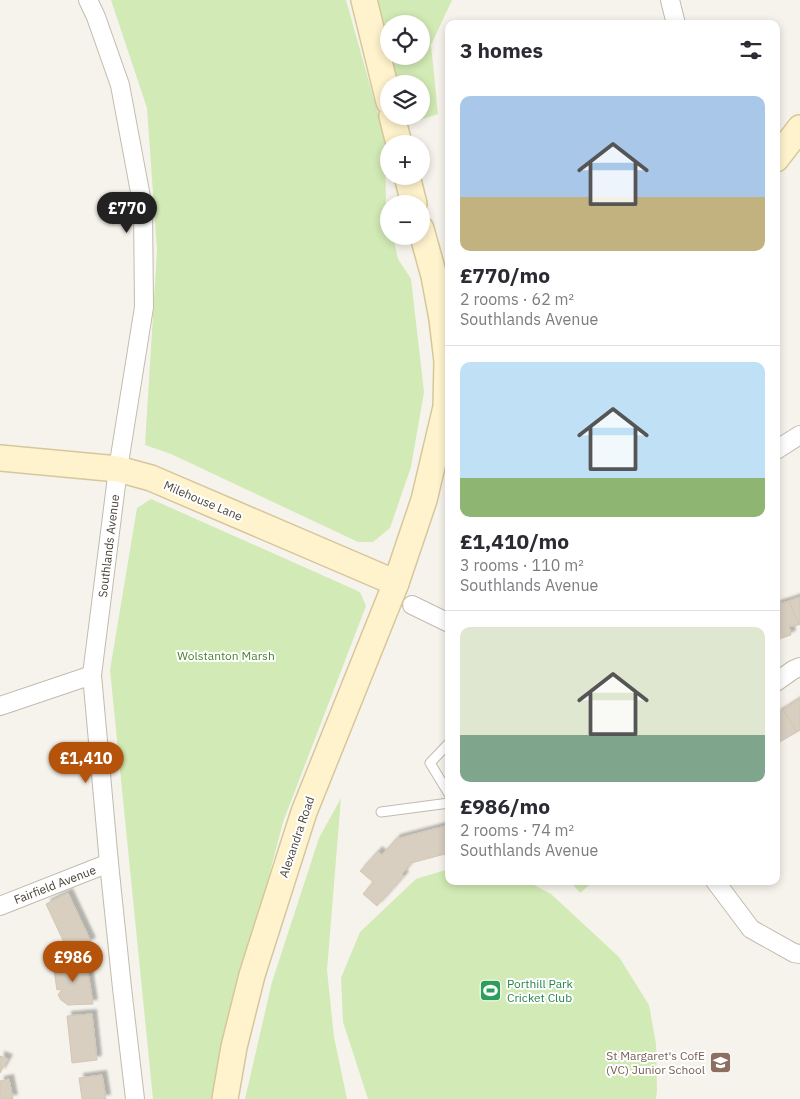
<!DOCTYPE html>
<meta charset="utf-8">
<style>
body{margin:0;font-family:"IBM Plex Sans",sans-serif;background:#f2f2f3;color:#2b2b33;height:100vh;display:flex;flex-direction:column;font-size:19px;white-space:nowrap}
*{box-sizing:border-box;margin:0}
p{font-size:16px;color:#7c7c81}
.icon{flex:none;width:28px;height:28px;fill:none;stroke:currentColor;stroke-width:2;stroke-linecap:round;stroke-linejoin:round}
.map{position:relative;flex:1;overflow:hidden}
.panel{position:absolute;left:445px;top:20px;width:335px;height:865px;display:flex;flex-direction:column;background:#fff;border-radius:10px;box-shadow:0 2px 8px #0003}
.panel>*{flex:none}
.fabs{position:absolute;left:380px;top:15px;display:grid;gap:10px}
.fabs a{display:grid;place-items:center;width:50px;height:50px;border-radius:50%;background:#fff;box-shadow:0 2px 8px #0003;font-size:25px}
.price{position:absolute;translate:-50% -42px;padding:0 11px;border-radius:18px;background:#b45309;color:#fff;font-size:16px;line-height:32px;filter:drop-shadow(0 1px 2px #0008)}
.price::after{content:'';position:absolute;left:50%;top:30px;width:15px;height:11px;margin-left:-8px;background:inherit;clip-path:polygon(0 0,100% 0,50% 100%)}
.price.on{background:#222;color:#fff}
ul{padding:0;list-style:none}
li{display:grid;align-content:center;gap:10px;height:265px;padding:0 15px}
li+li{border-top:1px solid #e1e1e2}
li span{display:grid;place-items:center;height:155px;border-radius:10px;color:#555}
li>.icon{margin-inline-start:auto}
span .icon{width:90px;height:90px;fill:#fffc;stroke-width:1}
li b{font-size:21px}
h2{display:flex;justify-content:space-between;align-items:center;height:60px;padding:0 15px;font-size:21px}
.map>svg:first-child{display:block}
.green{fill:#d2eab5}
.building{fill:#d8cfc1;stroke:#d3c7b4;filter:url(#shadow)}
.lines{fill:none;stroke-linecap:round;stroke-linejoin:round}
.service-casing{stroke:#c2bbae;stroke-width:11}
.minor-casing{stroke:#c2bbae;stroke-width:20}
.secondary-casing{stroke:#d6c79b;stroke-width:28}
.service{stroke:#fff;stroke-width:9}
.minor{stroke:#fff;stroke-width:18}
.secondary{stroke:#fff3cd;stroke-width:25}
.labels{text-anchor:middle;stroke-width:4;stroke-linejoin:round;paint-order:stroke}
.street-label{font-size:12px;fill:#4b4439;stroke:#fff}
.park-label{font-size:12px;fill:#4a7f2a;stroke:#fff}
.leisure-label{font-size:12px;fill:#27864d;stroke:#fff;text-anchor:start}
.education-label{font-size:12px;fill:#785e54;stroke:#fff;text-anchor:end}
</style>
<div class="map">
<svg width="800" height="1099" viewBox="0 0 800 1099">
<defs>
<filter id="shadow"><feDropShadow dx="4.5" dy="-4.5" stdDeviation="1" flood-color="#0004"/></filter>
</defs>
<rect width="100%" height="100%" fill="#f6f3ec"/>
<g class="green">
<polygon points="111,0 346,0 385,139 386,207 389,219 389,236 393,236 398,259 411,279 424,392 411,467 390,528 373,542 358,542 171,454 145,445 157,250 147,108"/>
<polygon points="375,0 452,0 431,45 438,114 411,123 407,116 421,116 421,84 397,84 390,56 421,56 421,24 389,24 389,53"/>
<polygon points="151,499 360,592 366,606 283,822 211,1099 153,1099 110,670 137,508"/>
<polygon points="341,798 327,970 334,1037 347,1099 245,1099 272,982 319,838"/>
<polygon points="449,869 449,881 527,881 551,894 619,957 649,1005 656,1044 657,1090 656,1099 368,1099 343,1022 341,978 360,932 416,879"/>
<polygon points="570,881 594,881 580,893"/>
</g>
<g class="building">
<polygon points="800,597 800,624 799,625 789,601"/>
<polygon points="789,601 799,625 789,626 791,635 776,640 776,605"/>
<polygon points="800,699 800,730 797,732 783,710"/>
<polygon points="783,710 797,732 776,744 776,714"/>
<polygon points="449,825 449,853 411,863 402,874 404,876 377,906 363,894 373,882 360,871 378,851 382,855 396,839"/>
<polygon points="68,893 91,942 69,953 46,904"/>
<polygon points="86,960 93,1004 68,1005 61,1000 58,995 62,989 57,990 53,964"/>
<polygon points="92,1014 97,1060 72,1063 67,1016"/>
<polygon points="0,1056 8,1059 0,1073"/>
<polygon points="102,1075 106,1099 82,1099 79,1078"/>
<polygon points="9,1079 13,1099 0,1099 0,1081"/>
</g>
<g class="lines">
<defs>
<g id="service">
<polyline points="449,743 430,763 449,794"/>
<polyline points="381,812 449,803"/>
</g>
<g id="minor">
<polyline points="88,0 96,17 120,85 143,208 144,307 118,469 92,675 109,863 122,988 135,1099"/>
<polyline points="670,0 676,24"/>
<polyline points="776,450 800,435"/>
<polyline points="412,605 449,623"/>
<polyline points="776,682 793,670 800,667"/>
<polyline points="0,706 92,675"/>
<polyline points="715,881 751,929 794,953 800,954"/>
<polyline points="0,906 109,863"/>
</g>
<g id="secondary">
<polyline points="364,0 389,102"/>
<polyline points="392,116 399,144"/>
<polyline points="776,159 800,128"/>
<polyline points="407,176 414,204"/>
<polyline points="0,458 118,469 151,478 396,583"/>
<polyline points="225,1099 234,1047 252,975 304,812 396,583 424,500 446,407 447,361 442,319 434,276 421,229"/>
</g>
</defs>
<use href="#service" class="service-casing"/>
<use href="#minor" class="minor-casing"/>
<use href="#secondary" class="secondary-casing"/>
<use href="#service" class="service"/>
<use href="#minor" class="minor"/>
<use href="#secondary" class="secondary"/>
</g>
<defs>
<symbol id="stadium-square" viewBox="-11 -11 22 22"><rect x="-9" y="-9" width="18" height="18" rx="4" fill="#2e9e5b" stroke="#fff"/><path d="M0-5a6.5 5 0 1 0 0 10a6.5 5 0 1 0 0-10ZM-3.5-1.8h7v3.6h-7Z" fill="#fff"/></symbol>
<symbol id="school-square" viewBox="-11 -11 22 22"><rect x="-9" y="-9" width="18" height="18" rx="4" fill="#8d6e63" stroke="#fff"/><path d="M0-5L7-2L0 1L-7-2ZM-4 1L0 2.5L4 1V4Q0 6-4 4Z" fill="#fff"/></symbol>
</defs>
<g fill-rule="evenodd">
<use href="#stadium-square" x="478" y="978" width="25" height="25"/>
<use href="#school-square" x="708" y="1050" width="25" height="25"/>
</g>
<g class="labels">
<g class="street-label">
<text transform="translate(203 501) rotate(23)" y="4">Milehouse Lane</text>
<text transform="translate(109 546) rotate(-83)" y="4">Southlands Avenue</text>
<text transform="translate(297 837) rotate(-71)" y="4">Alexandra Road</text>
<text transform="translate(55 885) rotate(-21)" y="4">Fairfield Avenue</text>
</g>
<g class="park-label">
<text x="226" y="660">Wolstanton Marsh</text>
</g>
<g class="leisure-label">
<text x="507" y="988">Porthill Park<tspan x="507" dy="14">Cricket Club</tspan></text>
</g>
<g class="education-label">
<text x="705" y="1060">St Margaret's CofE<tspan x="705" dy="14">(VC) Junior School</tspan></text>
</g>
</g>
</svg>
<div class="fabs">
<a><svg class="icon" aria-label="locate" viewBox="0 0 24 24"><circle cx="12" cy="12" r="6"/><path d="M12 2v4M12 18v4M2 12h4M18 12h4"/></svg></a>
<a><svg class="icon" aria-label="layers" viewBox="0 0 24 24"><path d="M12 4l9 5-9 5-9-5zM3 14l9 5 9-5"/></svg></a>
<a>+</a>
<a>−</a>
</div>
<b class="price on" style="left:127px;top:234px">£770</b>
<b class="price" style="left:86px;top:784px">£1,410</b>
<b class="price" style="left:73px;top:983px">£986</b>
<section class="panel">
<h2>3 homes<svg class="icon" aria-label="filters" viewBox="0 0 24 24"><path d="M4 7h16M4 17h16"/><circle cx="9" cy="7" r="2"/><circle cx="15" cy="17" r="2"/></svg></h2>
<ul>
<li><span style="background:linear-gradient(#a9c7e8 65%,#c2b280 0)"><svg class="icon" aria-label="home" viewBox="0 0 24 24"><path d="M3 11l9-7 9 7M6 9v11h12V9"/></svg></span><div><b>£770/mo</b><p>2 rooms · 62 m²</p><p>Southlands Avenue</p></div></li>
<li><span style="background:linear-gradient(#bfe0f5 75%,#8fb573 0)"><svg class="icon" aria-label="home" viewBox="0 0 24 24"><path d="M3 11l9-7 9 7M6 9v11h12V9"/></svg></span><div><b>£1,410/mo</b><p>3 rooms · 110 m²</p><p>Southlands Avenue</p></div></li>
<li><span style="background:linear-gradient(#dfe7d0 70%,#7fa58c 0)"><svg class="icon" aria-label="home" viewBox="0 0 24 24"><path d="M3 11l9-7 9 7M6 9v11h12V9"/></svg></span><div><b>£986/mo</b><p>2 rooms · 74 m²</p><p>Southlands Avenue</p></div></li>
</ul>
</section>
</div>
